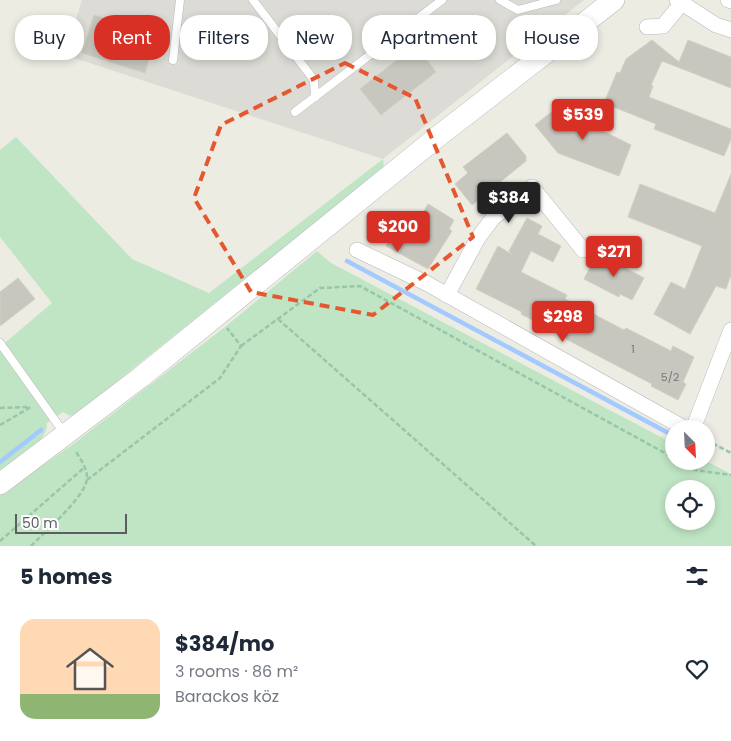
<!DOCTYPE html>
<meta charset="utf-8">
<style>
body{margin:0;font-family:Poppins,sans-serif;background:#f2f2f3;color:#1f2937;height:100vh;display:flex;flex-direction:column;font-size:19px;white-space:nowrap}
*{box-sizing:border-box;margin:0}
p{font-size:16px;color:#747a83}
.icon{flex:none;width:28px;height:28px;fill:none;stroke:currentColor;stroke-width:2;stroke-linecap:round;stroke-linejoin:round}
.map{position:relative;height:546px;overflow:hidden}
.details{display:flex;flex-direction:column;background:#fff;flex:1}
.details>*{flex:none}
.top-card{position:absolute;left:15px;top:15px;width:701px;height:45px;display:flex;gap:10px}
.needle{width:32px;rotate:156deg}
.controls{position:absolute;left:665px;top:420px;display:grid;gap:10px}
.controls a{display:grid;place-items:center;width:50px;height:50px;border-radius:50%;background:#fff;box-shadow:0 2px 8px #0003;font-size:25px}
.scale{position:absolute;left:15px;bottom:12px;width:112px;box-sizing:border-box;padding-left:5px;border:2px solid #5b5d63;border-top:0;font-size:14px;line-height:18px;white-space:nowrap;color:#5b5d63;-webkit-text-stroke:4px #fff;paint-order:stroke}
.price{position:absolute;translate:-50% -42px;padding:0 11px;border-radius:5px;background:#d93025;color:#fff;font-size:16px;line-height:32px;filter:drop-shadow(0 1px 2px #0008)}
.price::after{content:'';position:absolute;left:50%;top:30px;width:15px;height:11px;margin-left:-8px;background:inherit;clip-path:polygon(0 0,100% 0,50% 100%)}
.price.on{background:#222;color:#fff}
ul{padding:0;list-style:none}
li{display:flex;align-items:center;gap:15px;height:125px;padding:0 20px}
li span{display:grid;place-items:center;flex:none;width:140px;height:100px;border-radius:15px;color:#555}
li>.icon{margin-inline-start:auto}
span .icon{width:60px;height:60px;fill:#fffc;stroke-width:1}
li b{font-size:21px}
h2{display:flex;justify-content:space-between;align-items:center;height:60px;padding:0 20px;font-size:21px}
.tag{padding:0 18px;border-radius:20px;background:#fff;box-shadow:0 2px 8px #0003;font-size:18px;line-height:45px}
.tag.on{background:#d93025;color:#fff}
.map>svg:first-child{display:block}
.industrial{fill:#dcdbd5}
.green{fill:#bfe5c4;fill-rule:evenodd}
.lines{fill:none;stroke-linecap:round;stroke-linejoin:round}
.stream{stroke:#a2cafe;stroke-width:4.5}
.building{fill:#c8c7bf;stroke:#d2cfc1}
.lane-casing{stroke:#b5b7bd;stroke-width:9}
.street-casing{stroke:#b5b7bd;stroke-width:16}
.secondary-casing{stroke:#b6b8bf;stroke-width:22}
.path{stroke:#99c5ab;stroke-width:2.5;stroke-dasharray:5 2.5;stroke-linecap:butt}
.lane{stroke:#fff;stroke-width:8}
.street{stroke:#fff;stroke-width:15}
.secondary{stroke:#fff;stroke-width:21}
.marked{fill:none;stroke:#e65730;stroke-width:4;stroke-dasharray:10 6;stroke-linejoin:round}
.labels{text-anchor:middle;stroke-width:4;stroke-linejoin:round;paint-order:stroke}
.number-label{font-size:11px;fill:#76787a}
</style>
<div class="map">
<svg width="731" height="546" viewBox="0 0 731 546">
<rect width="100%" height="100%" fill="#edece3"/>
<polygon class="industrial" points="82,0 584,0 383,159 65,55"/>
<g class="green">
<path d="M 16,137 L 132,259 L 209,293 L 383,159 L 384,168 L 77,413 L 70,416 L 63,412 L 47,423 C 47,445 16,461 0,473 L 0,347 L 52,303 L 0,237 L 0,150 Z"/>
<path d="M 317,251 L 331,263 L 674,444 L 674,461 L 706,461 L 731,474 L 731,546 L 0,546 L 0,495 L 72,445 L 225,327 ZM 674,489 L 706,489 L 706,521 L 674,521 Z"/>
</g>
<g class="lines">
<g class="stream">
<polyline points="347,261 674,436"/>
<polyline points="706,453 709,454"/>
<polyline points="0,462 41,430"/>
</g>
</g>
<g class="building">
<polygon points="94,15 165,38 162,49 153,46 145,73 82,53"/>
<polygon points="652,40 679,62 688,40 731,57 731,88 662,61 651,85 653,86 649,97 731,129 731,139 724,156 654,129 656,124 604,103 617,72 620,73 626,59"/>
<polygon points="416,45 436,72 381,115 360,89"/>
<polygon points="564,102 581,120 631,145 619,176 558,153 535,125"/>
<polygon points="507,133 526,156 526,161 472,205 455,184 468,173 463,167"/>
<polygon points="731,174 731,275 726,289 716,286 690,334 654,314 671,282 685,289 702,246 628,217 640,184 715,213"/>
<polygon points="428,204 454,220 449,229 452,231 428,269 386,246 395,229 409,237"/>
<polygon points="527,218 542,226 538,234 561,246 553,262 531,251 521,272 567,295 565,299 624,330 626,328 671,351 673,346 694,357 683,382 686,384 678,400 651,386 652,384 566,339 567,338 521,314 522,312 476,289 498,246 513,255 509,251"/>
<polygon points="596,256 608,262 609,259 644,278 632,300 620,294 619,297 584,279"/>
<polygon points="18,278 35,299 0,326 0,292"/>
</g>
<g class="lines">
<defs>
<g id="lane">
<polyline points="253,0 314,80 315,97"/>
<polyline points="500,0 518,10 556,0"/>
<polyline points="173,60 180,0"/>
<polyline points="295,112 442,0"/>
<polyline points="0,343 64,433"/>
</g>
<g id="street">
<polyline points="677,0 716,25 731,30"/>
<polyline points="728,0 731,1"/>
<polyline points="647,27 663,26 681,4"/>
<polyline points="357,250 426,283 686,429"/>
<polyline points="447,295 478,238 493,218 532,187 583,250"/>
<polyline points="693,429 731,330"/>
</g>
<polyline id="secondary" points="0,484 141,377 436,138 614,0"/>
</defs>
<use href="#lane" class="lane-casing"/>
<use href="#street" class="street-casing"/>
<use href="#secondary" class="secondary-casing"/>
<g class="path">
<polyline points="278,319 536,546"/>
<polyline points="241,346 320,288 360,286 674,458"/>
<polyline points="0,408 28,407"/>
<polyline points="0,425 31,407"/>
<polyline points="706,440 731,453"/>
<polyline points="680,461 695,470 731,475"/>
<polyline points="87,480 220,378 241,346 227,328"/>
<polyline points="0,541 85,467"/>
<path d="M 31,546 C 44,533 87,495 87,478 C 87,467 80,459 75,450"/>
</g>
<use href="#lane" class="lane"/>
<use href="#street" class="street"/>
<use href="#secondary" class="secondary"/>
</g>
<path class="marked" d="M 345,63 L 415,98 L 473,237 L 373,315 L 251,292 L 194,198 L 221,125 Z"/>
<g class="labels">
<g class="number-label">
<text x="633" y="353">1</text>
<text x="670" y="381">5/2</text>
</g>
</g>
</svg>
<div class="controls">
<a><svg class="needle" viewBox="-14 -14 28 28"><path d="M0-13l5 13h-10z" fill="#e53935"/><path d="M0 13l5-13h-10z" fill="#747a83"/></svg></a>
<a><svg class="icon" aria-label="locate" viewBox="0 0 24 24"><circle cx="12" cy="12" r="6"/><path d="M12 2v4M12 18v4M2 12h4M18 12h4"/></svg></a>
</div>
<div class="scale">50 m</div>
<b class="price" style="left:583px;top:141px">$539</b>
<b class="price on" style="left:509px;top:224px">$384</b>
<b class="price" style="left:398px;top:253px">$200</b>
<b class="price" style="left:614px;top:278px">$271</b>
<b class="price" style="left:563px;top:343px">$298</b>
<div class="top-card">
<a class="tag">Buy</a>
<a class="tag on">Rent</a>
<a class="tag">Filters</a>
<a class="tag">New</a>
<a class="tag">Apartment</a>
<a class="tag">House</a>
</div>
</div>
<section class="details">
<h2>5 homes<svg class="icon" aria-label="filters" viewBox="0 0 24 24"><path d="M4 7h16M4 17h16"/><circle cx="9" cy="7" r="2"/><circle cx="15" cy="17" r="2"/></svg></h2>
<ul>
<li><span style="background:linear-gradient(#ffd9b3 75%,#8fb573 0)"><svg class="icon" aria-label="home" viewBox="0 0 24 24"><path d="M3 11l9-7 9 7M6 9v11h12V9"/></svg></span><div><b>$384/mo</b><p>3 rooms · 86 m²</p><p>Barackos köz</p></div><svg class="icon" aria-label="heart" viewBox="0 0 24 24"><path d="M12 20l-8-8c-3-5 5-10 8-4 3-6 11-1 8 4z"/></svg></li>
</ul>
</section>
